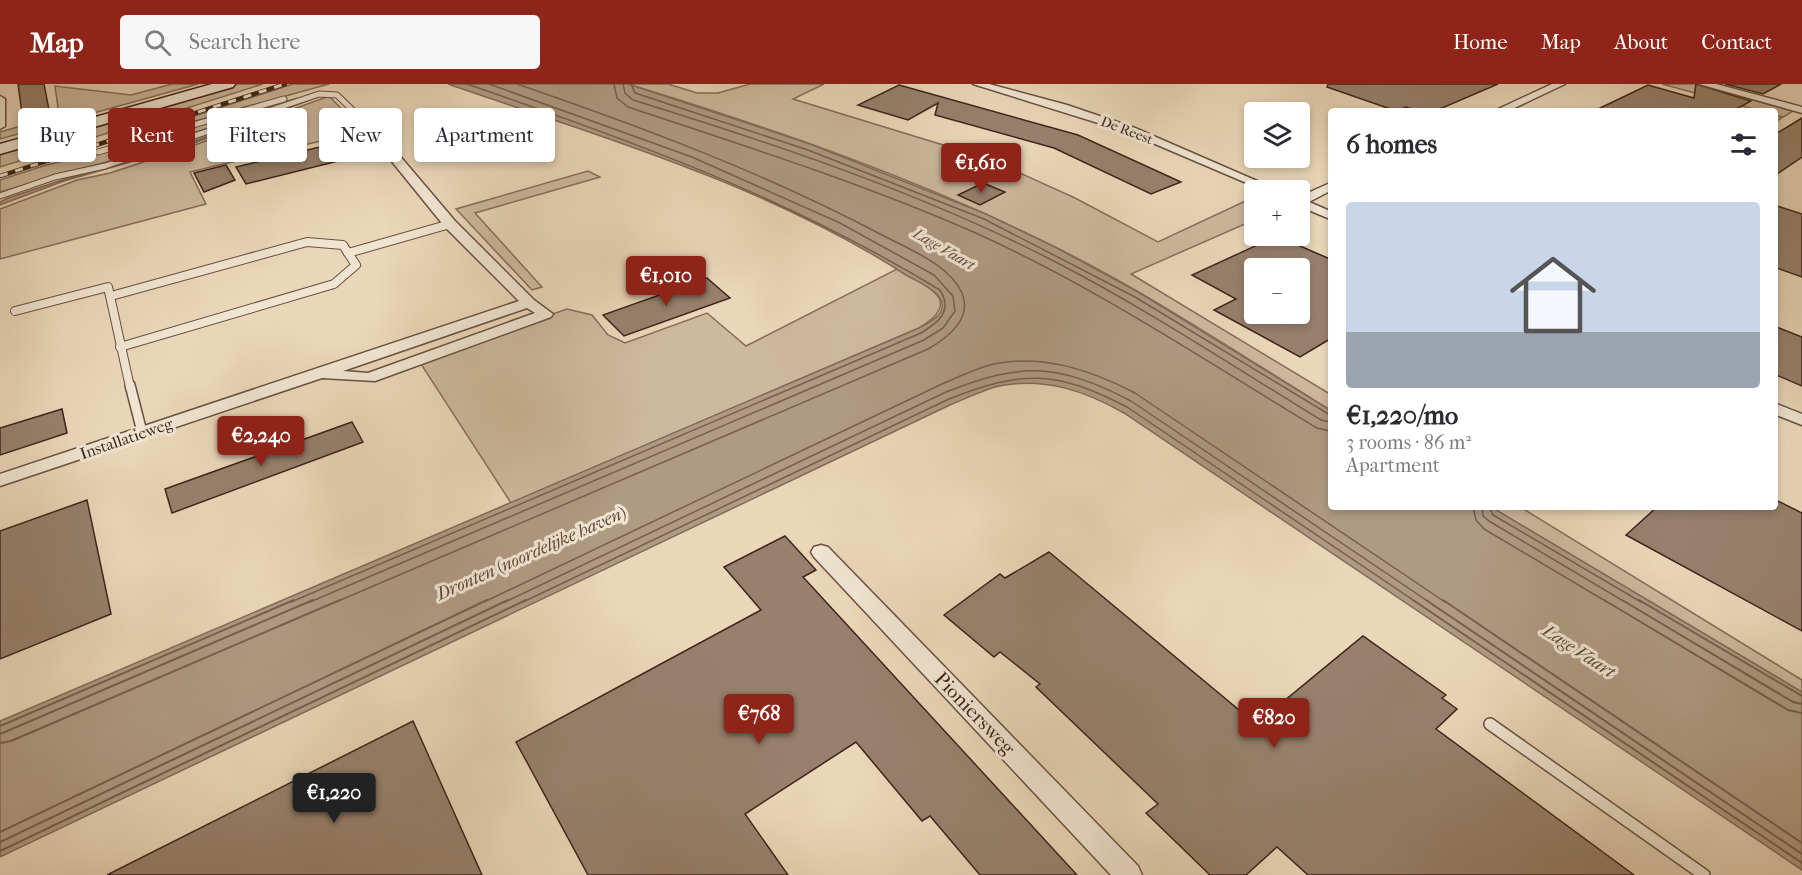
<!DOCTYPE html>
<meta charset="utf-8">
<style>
body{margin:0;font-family:"IM FELL French Canon",serif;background:#f7f7f7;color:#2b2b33;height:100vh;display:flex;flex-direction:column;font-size:22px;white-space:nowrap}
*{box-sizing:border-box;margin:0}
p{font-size:20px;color:#7c7c81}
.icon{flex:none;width:33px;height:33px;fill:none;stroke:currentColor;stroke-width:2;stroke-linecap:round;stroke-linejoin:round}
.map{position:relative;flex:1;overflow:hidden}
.drawer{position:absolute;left:1328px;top:24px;width:450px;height:402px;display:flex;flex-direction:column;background:#fff;border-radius:6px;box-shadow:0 3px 9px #0003}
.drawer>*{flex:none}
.guide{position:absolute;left:18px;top:24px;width:570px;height:54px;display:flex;gap:12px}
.tools{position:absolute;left:1244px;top:18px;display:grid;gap:12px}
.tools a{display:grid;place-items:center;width:66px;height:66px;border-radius:6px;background:#fff;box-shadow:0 3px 9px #0003;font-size:30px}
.price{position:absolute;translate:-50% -51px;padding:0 14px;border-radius:6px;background:#8f2418;color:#fff;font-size:20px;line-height:39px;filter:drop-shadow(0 2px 3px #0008)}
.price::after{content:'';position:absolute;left:50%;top:36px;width:18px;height:14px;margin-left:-9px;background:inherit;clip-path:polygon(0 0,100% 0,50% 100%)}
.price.selected{background:#222;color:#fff}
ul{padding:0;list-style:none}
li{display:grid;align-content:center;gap:12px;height:318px;padding:0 18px}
li span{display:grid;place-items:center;height:186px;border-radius:6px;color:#555}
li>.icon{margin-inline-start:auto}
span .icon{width:108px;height:108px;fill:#fffc;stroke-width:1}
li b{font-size:26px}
h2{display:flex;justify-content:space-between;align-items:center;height:72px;padding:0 18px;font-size:26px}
.pill{padding:0 21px;border-radius:6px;background:#fff;box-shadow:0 3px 9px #0003;font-size:21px;line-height:54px}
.pill.selected{background:#8f2418;color:#fff}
header{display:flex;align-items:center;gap:36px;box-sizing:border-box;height:84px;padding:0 30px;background:#8f2418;color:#fff}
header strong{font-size:28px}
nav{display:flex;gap:33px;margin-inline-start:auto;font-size:21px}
.search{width:420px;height:54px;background:#f7f7f7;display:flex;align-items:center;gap:15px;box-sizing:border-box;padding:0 21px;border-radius:6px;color:#7c7c81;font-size:22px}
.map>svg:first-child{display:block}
.green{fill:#cdb99e;stroke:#856e5c;stroke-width:1.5}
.water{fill:#af9a83;stroke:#816b59;stroke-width:1.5}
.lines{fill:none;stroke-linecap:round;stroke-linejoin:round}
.shore-far1{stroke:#765f4e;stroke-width:1.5}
.shore{stroke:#765f4e;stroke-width:2}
.building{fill:#97816d;stroke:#3d241a;stroke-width:1.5;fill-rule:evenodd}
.lane-far3-casing{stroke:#685142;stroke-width:7}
.lane-far2-casing{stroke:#685142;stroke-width:10}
.lane-far1-casing{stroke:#685142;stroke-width:12}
.lane-casing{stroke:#685142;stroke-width:14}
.street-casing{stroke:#685142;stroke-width:3}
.secondary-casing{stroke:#3d241a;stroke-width:3}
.lane-far3{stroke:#f1e5d2;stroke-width:5}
.lane-far2{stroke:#f1e5d2;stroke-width:8}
.lane-far1{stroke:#f1e5d2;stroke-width:9}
.lane{stroke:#f1e5d2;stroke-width:11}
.street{fill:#f1e5d2;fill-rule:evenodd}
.secondary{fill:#f1e5d2;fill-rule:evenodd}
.rail-casing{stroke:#3d241a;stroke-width:4.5}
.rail{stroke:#f1e5d2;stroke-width:3;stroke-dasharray:8;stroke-linecap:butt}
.labels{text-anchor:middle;stroke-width:6;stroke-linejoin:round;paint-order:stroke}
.far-street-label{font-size:14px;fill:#3d241a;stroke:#f1e5d2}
.far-water-label{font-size:15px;font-style:italic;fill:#5f473a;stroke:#f1e5d2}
.street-label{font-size:16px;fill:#3d241a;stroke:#f1e5d2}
.water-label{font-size:18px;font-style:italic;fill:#5f473a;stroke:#f1e5d2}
.near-street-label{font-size:20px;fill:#3d241a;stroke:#f1e5d2}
</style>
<header>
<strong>Map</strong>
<div class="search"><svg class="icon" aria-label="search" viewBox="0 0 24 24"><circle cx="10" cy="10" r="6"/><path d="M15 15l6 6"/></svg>Search here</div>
<nav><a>Home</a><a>Map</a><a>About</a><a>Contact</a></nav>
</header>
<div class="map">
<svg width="1802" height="791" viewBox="0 0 1802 791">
<rect width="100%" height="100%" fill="#ead7b9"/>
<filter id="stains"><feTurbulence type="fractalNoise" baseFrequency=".00333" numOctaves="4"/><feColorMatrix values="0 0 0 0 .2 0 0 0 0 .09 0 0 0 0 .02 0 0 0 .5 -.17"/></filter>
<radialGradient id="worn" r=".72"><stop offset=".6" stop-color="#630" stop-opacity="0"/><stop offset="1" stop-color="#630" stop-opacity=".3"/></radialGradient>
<g class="green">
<polygon points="172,0 198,0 0,55 0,48 59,31 55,2 131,11"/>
<polygon points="238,0 263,0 0,83 0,68"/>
<polygon points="293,0 329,0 138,53 130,53"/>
<path d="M 628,0 L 668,0 L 697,9 L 718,9 L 750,0 L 824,0 L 793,15 L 989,75 L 1075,114 L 1158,158 L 1254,113 L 1254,136 L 1131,190 L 1330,310 L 1330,326 C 1239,270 1149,209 1053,162 C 917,94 772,44 628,0 Z"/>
<polygon points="1662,0 1694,0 1793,27 1775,38 1782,33 1775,31 1774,27 1761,27"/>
<polygon points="329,12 363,47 190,88 206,120 0,175 0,125 77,96 110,89 192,62"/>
<polygon points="298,14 113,76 0,108 0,96 46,81 99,69"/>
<polygon points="588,87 600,93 475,129 542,203 532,206 456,125"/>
<path d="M 897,185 C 926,203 966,215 919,244 L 511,419 L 419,277 L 567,225 L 592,231 L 608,251 L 625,259 L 707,229 L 746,262 Z"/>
<polygon points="1491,423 1520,423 1802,596 1802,608"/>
</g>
<g class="water">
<path d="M 448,0 L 628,0 L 810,60 L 986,130 L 1055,163 L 1138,208 L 1330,326 L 1330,423 L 1491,423 L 1802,608 L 1802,786 L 1124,329 C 1085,307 1045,293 999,302 C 983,306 967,314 952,320 L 0,773 L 0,637 L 919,244 C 928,239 945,231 942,219 C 939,206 916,197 906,191 C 767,101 604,54 448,0 Z"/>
<polygon points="318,13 186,62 64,97 0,121 0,118 8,114 62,96 186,60"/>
</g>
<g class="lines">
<g class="shore-far1">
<path d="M 614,0 L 617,14 L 628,23 C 745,62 865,100 978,150 C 1097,204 1206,277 1317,344 L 1330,347"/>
<path d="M 623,0 L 625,9 L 633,16 C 775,60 916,107 1048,174 C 1142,222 1231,281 1321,336 L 1330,338"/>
<polyline points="631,0 635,9 808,66 984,135 1135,213 1330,331"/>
<polyline points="1473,423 1476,436 1484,445 1607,518"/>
<polyline points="1482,423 1483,432 1489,437 1625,518"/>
<polyline points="1489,423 1493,431 1641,518"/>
<path d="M 291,518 L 921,249 C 939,238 953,227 940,206 C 787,113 635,58 467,0"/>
<polyline points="310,518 924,256 943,244 955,227 953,212 934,191 840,139 692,73 489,0"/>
<path d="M 336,518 L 928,265 C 947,254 973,235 962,209 C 949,180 908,165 882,151 C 765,89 642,43 517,0"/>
<path d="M 484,518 L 942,300 C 959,293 976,284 994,280 C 1043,270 1091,286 1135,309 L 1445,518"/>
<path d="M 505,518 L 946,308 C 1021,278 1058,279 1131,317 L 1429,518"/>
<path d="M 523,518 L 949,315 C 1023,286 1055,286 1127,323 L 1416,518"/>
</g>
<g class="shore">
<polyline points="1413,516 1802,779"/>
<polyline points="1426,516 1802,770"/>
<polyline points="1443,516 1802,759"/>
<polyline points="1604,516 1788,626 1802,629"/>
<polyline points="1622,516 1793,618 1802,620"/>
<polyline points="1639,516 1802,612"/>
<polyline points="0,642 294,516"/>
<polyline points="0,650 313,516"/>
<polyline points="0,659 11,657 340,516"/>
<polyline points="0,748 487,516"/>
<polyline points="0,758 508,516"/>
<polyline points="0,767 526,516"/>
</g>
</g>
<g class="building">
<polygon points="18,0 44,0 50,31 23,36"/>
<polygon points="1328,0 1498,0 1435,27 1417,27 1406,23 1396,27 1327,3"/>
<polygon points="1696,0 1751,17 1733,27 1594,27 1648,1 1694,14"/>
<polygon points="1725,0 1781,0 1763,10"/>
<polygon points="899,1 1078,51 1181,98 1151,110 1054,64 935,31 938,19 908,36 858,21"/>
<polygon points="1802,34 1802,73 1774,92 1774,51"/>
<polygon points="357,54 370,69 246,100 236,83"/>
<polygon points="226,81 235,96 204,108 194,89"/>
<polygon points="983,99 1005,108 980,121 958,111"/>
<polygon points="1774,121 1802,130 1802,193 1774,183"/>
<path d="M 1277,152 L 1330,175 L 1330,255 L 1300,273 L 1214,226 L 1236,215 L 1192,191 ZM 1254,184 L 1299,184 L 1299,230 L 1254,230 Z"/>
<polygon points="707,194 730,214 624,252 603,231"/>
<polygon points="1774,242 1802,253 1802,302 1774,290"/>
<polygon points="62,325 67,349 0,371 0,344"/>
<polygon points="352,338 363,358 172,429 165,405"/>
<polygon points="1774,415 1802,429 1802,547 1626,451 1657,423 1774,423"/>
<polygon points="87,416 111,530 0,575 0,447"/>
<polygon points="785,452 816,486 803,493 1077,791 980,791 930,732 922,737 856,658 745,730 788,791 588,791 516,658 761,526 724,483"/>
<polygon points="1049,468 1256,640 1363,552 1446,611 1442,614 1457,625 1436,645 1634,791 1308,791 1277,763 1246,791 1210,791 1146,729 1158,720 1036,603 1040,600 1000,568 994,573 944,531 1000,490 1005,494"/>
<polygon points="413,637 482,791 107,791"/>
</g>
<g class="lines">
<defs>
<g id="lane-far3">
<polyline points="98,68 284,15"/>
<polyline points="0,112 55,93 105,82 319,10 337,11 368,41"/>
</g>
<g id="lane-far2">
<polyline points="111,212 307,158 343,161 348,169"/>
<polyline points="15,227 108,203 130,303"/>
<polyline points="120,263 334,200 356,181 348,169 450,140"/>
</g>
<polyline id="lane-far1" points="130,301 142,348"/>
<polyline id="lane" points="1490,640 1704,791"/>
<g id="street">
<polygon points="973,0 989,0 1067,21 1135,44 1278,106 1263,106 1127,48"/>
<polygon points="1552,0 1565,0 1508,27 1494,27"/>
<polygon points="1699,0 1716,0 1802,23 1802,29"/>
<polygon points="0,12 5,15 5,42 0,45"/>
<path d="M 364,39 L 372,39 L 455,137 L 534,216 L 553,230 L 551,233 L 375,297 L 322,294 L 0,402 L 0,390 L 519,217 L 445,143 L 364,43 ZM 527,224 L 535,229 L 368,289 L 343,287 Z"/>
<polygon points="1330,99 1330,107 1309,118 1330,127 1330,135 1299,122 1299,113"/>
<polygon points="1774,319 1802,330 1802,341 1774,330"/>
<polygon points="821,461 828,463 1138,782 1142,791 1111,791 814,473 811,468 814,463"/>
</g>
<polygon id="secondary" points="212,0 235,0 233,3 0,70 0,60"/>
</defs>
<use href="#lane-far3" class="lane-far3-casing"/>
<use href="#lane-far2" class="lane-far2-casing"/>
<use href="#lane-far1" class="lane-far1-casing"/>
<use href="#lane" class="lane-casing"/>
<use href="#street" class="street-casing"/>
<use href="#secondary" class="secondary-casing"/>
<use href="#lane-far3" class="lane-far3"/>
<use href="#lane-far2" class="lane-far2"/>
<use href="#lane-far1" class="lane-far1"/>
<use href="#lane" class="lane"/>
<use href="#street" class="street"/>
<use href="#secondary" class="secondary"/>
<defs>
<polyline id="rail" points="0,92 285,0"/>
</defs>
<use href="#rail" class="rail-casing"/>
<use href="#rail" class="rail"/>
</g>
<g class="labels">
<g class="far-street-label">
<text transform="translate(1127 46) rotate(21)" y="5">De Reest</text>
</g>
<g class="far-water-label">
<text transform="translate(944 165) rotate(30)" y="5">Lage Vaart</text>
</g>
<g class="street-label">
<text transform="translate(126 354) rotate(-19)" y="6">Installatieweg</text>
</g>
<g class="water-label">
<text transform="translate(531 469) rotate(-24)" y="6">Dronten (noordelijke haven)</text>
<text transform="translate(1579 567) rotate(33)" y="6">Lage Vaart</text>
</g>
<g class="near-street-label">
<text transform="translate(975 629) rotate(46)" y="7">Pioniersweg</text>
</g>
</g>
<rect width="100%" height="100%" filter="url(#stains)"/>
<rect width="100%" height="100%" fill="url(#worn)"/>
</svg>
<div class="tools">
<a><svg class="icon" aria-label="layers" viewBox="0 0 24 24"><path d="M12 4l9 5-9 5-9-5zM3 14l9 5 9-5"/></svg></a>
<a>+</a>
<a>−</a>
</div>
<b class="price" style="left:981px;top:110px">€1,610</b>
<b class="price" style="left:666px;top:223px">€1,010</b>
<b class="price" style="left:261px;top:383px">€2,240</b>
<b class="price" style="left:759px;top:661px">€768</b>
<b class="price" style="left:1274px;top:665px">€820</b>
<b class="price selected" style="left:334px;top:740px">€1,220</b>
<div class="guide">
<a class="pill">Buy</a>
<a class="pill selected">Rent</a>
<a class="pill">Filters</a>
<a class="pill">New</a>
<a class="pill">Apartment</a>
</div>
<section class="drawer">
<h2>6 homes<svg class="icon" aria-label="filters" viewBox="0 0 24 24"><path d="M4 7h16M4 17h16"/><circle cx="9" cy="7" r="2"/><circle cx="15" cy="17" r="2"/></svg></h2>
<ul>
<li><span style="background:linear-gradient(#c9d6e8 70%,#9aa5b1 0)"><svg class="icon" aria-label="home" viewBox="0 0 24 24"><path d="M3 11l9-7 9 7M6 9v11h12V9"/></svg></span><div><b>€1,220/mo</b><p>3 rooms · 86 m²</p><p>Apartment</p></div></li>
</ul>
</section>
</div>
